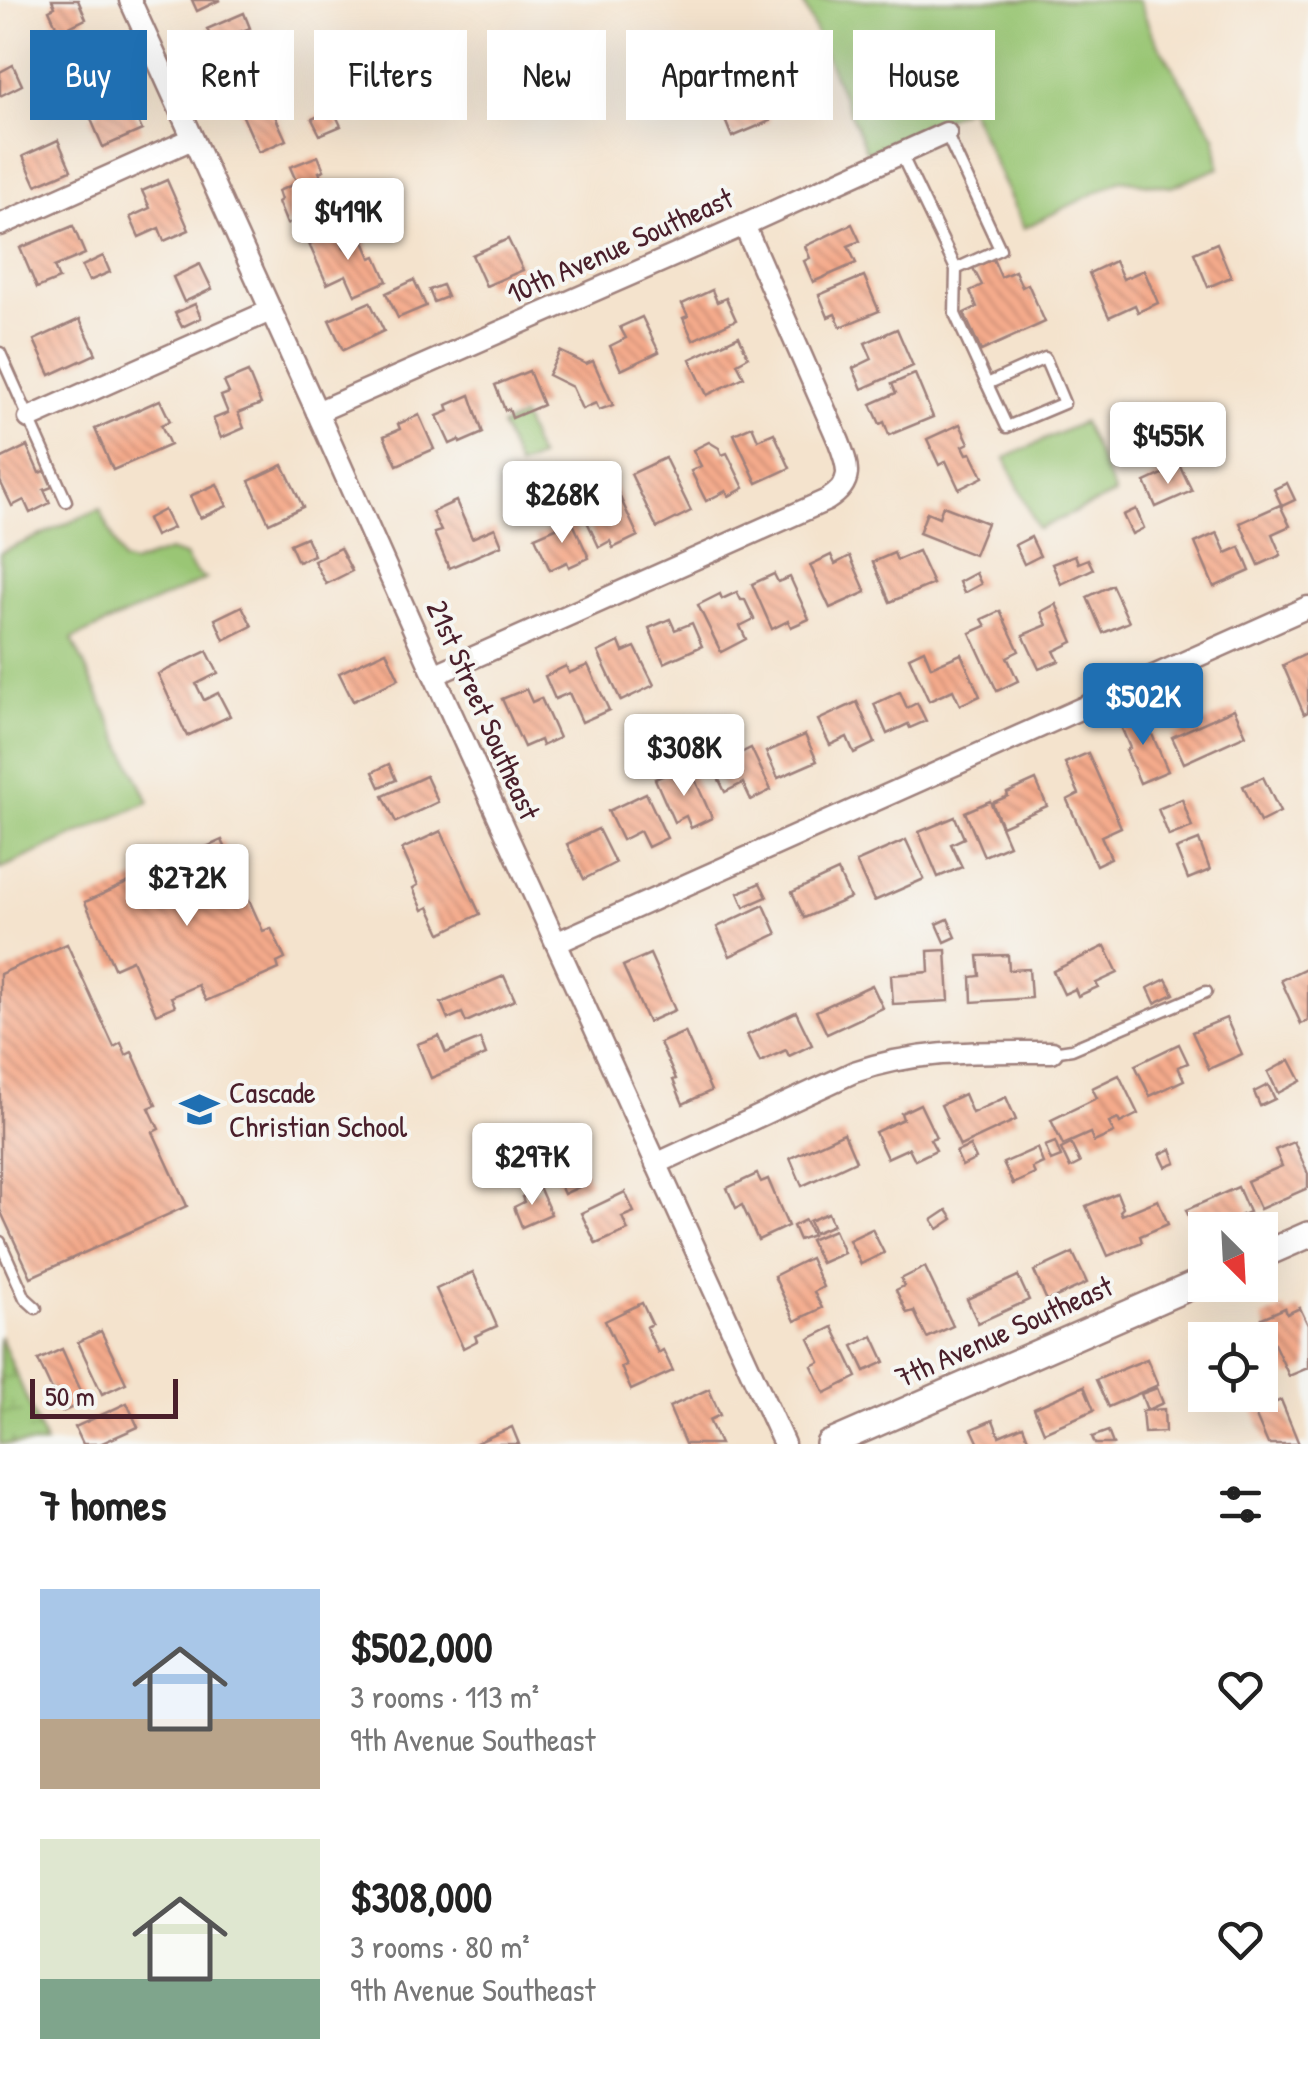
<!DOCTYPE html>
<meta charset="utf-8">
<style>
body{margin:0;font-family:"Patrick Hand",sans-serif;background:#f2f2f2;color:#222;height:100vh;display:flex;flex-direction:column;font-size:38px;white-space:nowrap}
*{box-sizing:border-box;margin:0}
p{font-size:32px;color:#767676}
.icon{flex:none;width:55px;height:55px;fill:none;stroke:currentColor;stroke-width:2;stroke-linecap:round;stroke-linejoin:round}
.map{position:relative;height:1444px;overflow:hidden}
.panel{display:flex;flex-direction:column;background:#fff;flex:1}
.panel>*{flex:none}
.guide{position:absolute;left:30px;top:30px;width:1250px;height:90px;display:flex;gap:20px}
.needle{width:65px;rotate:156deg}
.controls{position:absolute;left:1188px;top:1212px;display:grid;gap:20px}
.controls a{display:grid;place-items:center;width:90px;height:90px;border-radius:0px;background:#fff;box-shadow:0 10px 40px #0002;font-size:50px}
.scale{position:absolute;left:30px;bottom:25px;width:148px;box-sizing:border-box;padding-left:10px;border:5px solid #4a1f2b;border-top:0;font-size:28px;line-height:35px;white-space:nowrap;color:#4a1f2b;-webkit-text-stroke:8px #f6f6f2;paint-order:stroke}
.price{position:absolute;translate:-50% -85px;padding:0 22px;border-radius:10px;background:#fff;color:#222;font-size:32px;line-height:65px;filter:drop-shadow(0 2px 5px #0008)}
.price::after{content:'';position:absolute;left:50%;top:60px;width:30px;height:22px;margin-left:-15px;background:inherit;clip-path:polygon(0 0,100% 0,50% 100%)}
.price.current{background:#1f6fb2;color:#fff}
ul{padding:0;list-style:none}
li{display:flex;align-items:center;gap:30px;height:250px;padding:0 40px}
li span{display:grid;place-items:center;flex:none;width:280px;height:200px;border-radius:0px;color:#555}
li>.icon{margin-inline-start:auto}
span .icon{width:120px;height:120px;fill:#fffc;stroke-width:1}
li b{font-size:42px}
h2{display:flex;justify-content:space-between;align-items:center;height:120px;padding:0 40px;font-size:42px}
.tag{padding:0 35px;border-radius:0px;background:#fff;box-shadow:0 10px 40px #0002;font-size:35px;line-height:90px}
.tag.current{background:#1f6fb2;color:#fff}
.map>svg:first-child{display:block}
.grass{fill:#9ac674;stroke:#727250;stroke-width:2.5}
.wetland{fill:url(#wetland-marsh);stroke:#727250;stroke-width:2.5}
.building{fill:url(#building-back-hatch)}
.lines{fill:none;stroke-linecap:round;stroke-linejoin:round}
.service-casing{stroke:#9f817c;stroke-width:15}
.minor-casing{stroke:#9f817c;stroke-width:25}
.tertiary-casing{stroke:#9f817c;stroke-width:30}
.service{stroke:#fff;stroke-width:10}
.minor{stroke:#fff;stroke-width:20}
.tertiary{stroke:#fff;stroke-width:25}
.labels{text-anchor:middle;stroke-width:8;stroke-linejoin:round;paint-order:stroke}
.street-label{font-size:30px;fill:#4a1f2b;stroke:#f6f6f2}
.poi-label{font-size:30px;fill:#4a1f2b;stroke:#f6f6f2;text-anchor:start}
</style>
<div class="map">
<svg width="1308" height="1444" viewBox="0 0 1308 1444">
<defs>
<pattern id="wetland-marsh" width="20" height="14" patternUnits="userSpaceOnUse" patternTransform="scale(2.5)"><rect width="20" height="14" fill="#9ac674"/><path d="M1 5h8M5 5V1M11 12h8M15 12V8" fill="none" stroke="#80a05f"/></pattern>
<pattern id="building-back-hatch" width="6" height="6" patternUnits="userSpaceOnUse" patternTransform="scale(2.5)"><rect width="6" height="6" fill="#f5ab8c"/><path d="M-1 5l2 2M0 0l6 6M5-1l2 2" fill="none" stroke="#c88b73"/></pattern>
</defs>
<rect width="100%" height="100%" fill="#f6f6f2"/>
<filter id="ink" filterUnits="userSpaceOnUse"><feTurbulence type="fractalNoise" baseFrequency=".01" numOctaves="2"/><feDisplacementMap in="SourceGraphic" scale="20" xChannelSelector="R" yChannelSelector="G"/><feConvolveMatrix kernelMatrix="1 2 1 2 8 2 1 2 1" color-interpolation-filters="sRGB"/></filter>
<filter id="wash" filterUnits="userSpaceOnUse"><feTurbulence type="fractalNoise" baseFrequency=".0048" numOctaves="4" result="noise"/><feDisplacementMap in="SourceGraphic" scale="40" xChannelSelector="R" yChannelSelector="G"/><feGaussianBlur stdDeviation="2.25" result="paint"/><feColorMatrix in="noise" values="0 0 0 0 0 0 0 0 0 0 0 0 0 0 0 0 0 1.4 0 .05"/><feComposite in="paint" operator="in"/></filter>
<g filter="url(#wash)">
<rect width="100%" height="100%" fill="#f4e3cd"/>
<g class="grass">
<polygon points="802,0 1139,0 1152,34 1215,136 1219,168 1171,187 1121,180 1024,228 969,107 867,153"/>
<polygon points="522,417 539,458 518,467 501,426"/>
<polygon points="1083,422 1115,494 1038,529 1005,458"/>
<path d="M 100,509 L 123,561 L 132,564 L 169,551 L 185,556 C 191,567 195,574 206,579 L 72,639 L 149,802 L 0,869 L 0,553 Z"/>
</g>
<polygon class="wetland" points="0,1336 46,1444 0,1444"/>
<g id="blocks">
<g class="building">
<polygon points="52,0 78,0 86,19 59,32 49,10 55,7"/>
<polygon points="192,0 220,0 197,11"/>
<polygon points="244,13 250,28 237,33 253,69 229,80 207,29"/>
<polygon points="97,37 114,75 90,85 73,47"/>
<polygon points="13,65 22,85 0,96 0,72"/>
<polygon points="757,79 760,87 780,79 790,102 766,113 770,121 732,137 723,115 719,117 712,103 719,100 718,96"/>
<polygon points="121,83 142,130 103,147 90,117 99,113 92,96"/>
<polygon points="264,92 286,140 259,152 237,103"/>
<polygon points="333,109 341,126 320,135 312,119"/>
<polygon points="58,140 71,170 36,185 23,156"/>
<polygon points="318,156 324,170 319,172 330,198 321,201 325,212 333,209 336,216 297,232 293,222 287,224 278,202 281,200 278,191 297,183 290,167"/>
<polygon points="167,180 189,230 164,241 159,228 139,237 130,217 150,208 142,191"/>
<polygon points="852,224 860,241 848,246 856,263 813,282 804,261 810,258 805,246"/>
<polygon points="73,226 85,254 54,267 59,279 37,288 20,248"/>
<polygon points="337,232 344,248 363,239 371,258 376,256 387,281 355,295 346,275 327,284 309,244"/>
<polygon points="508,239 523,270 486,286 472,255"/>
<polygon points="1217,243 1231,277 1208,287 1194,253"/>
<polygon points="103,256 110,272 89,281 82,266"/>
<polygon points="993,259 1001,277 1015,271 1022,287 1028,284 1045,322 981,351 964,313 977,307 970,291 982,285 973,268"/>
<polygon points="1115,261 1123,279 1144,270 1158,303 1138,312 1135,305 1109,317 1089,273"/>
<polygon points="200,264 212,289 184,302 173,277"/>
<polygon points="864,276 879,311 841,327 835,314 828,317 819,295"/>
<polygon points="414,280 426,306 398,318 386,293"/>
<polygon points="442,285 447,297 434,302 429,290"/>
<polygon points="712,290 717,302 726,298 736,320 693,340 683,318 688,316 682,304"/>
<polygon points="370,302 384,331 343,350 329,320"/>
<polygon points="195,304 201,318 182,327 175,313"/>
<polygon points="642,317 659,352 621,370 610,346 626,338 620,327"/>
<polygon points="80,319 96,354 50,375 34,340"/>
<polygon points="897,329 913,366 862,389 853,368 872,359 865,343"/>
<polygon points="739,336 748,357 737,363 744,377 707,395 690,359"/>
<polygon points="560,351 586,364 593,361 613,405 599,410 596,403 582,409 572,387 548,375"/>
<polygon points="529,371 543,405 512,418 509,409 505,410 495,385"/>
<polygon points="248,372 261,404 238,413 244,428 221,438 213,419 228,413 221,396 229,393 224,382"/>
<polygon points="915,374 933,417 889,435 884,422 880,424 871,404 896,393 892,384"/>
<polygon points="470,395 483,433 460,443 459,440 450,444 437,416 449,411 447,405"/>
<polygon points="160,400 170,421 161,425 170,445 113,470 95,429"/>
<polygon points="419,415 434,449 397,465 384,436 400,429 398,424"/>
<polygon points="960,424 969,443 963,446 967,454 971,453 983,477 959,489 946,461 939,465 927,439"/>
<polygon points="752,426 758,440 774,433 790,468 757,483 734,434"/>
<polygon points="709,442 719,448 722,455 727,453 744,488 729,496 726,491 706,501 691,471 701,466 693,450"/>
<polygon points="27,446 39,473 45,471 52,487 44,490 50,503 30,513 24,500 12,506 0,481 0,459"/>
<polygon points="665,458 691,511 657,528 631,474"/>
<polygon points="283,465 303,507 269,523 249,481"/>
<polygon points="1180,466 1192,491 1156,507 1145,482"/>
<polygon points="612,480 638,536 613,548 610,541 599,547 584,515 596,509 588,491"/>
<polygon points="1287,483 1295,500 1282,506 1274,489"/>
<polygon points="217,484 227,506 200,518 190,496"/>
<polygon points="456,501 472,538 495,528 502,545 449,568 434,533 441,531 432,512"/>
<polygon points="1280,505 1290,526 1272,534 1281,555 1259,565 1240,523"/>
<polygon points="943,506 987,523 974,555 919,533 927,512 939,517"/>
<polygon points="1136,509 1144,528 1132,534 1123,515"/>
<polygon points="164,510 173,528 155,536 147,519"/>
<polygon points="572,521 589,558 569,567 567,562 550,570 535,537"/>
<polygon points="1217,533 1226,553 1240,547 1250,571 1214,587 1195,543"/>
<polygon points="306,537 314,555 298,562 290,544"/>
<polygon points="1031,537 1040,556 1024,564 1015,545"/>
<polygon points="340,548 352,571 326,584 314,561"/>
<polygon points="918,551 933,584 890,602 873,562 894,553 897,560"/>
<polygon points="831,555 835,564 850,556 866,592 830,608 810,565"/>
<polygon points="1075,555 1078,563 1088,559 1093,569 1061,584 1052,564"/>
<polygon points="976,573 981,584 964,593 959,582"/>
<polygon points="774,574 778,582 790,577 809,619 791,627 788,621 772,629 752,584"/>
<polygon points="1112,585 1129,622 1103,633 1087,597"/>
<polygon points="737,592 741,600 745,600 754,619 740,626 746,639 721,652 698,605 720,594 722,599"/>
<polygon points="1056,604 1073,642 1054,651 1059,661 1039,669 1023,635 1047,625 1041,612"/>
<polygon points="242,606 252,626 224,640 215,619"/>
<polygon points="1000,611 1019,651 1007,657 1018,681 997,691 970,633 986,626 982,619"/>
<polygon points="670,619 675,630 692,623 702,646 664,663 649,628"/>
<polygon points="619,642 623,652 635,647 654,685 621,701 598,652"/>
<polygon points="924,650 931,667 961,654 980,696 960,705 953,690 929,701 909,657"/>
<polygon points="207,651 218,673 196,684 204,700 218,693 230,716 187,736 158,674"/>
<polygon points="386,651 399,679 353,701 339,673"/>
<polygon points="1308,653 1308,712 1304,714 1283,665"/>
<polygon points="588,665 609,710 582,722 569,693 555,699 545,676 566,666 569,673"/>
<polygon points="526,689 532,702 541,698 559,738 542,746 540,740 524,747 502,699"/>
<polygon points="900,692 907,708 917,703 926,721 910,728 908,724 887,734 874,704"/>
<polygon points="857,702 875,743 854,753 847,737 830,745 818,720"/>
<polygon points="1141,709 1168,771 1140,783 1126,750 1130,748 1120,724 1128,720 1126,716"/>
<polygon points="1234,709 1246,735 1184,763 1172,737"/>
<polygon points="805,735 817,761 778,778 766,752"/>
<polygon points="751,748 771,790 751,800 743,783 725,792 713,767"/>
<polygon points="1088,753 1121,827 1101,836 1111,858 1096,865 1067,800 1079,794 1065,763"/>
<polygon points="389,764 396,780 380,787 373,772"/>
<polygon points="671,772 675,780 692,773 712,818 691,828 686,816 674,822 655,779"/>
<polygon points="426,776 438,802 396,822 383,796"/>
<polygon points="1263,777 1280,812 1260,822 1243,786"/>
<polygon points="1036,780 1047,806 1002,826 992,803 1008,796 1007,793"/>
<polygon points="646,793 667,838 648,847 640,831 622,840 608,811"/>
<polygon points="1182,799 1192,827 1169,836 1158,809"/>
<polygon points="990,801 1009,845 984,856 965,812"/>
<polygon points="955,817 964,838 951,844 962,867 938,877 919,832"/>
<polygon points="598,829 615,863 584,879 567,844"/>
<polygon points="441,831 480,914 441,933 429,907 423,910 413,888 418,885 402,849"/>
<polygon points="222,840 263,931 271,928 285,959 277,963 279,969 206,1001 198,985 171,997 175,1006 156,1014 132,960 114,968 85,902"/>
<polygon points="906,840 924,879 874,901 856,862"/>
<polygon points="1199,840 1210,870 1188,879 1176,849"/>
<polygon points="838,871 850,898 804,918 792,892"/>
<polygon points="760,883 767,897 744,907 738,893"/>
<polygon points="764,905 777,934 730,956 717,927"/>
<polygon points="948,919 956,937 945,942 937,924"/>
<polygon points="67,944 114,1047 121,1043 126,1055 132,1052 156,1105 149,1108 159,1129 153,1132 187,1206 31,1277 0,1210 0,974"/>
<polygon points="1105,946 1118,973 1096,983 1098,987 1078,996 1075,989 1064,994 1053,971"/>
<polygon points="946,950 949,1001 893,1004 891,975 929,972 928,951"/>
<polygon points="650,954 675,1010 648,1022 623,966"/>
<polygon points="1008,955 1009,970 1029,969 1031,998 972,1002 971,977 980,976 978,956"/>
<polygon points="1308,967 1308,1021 1301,1024 1281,980"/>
<polygon points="504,976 515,1000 466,1022 462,1013 448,1019 441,1003"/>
<polygon points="1166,979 1174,994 1155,1003 1148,988"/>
<polygon points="872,985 883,1008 827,1034 816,1011"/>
<polygon points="796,1012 812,1045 789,1056 786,1050 760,1062 747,1035"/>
<polygon points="1226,1018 1242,1054 1209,1069 1192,1032"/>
<polygon points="685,1032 711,1091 683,1104 673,1080 676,1079 660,1043"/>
<polygon points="439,1036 446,1053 480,1039 486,1055 431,1078 417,1044"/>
<polygon points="1179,1044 1188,1063 1178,1067 1184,1080 1150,1096 1135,1065"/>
<polygon points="1290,1060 1301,1081 1278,1093 1268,1072"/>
<polygon points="1119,1075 1138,1114 1120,1123 1118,1119 1109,1123 1114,1133 1094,1142 1090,1133 1063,1145 1051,1120 1097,1098 1092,1088"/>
<polygon points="1268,1085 1275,1099 1260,1106 1254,1092"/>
<polygon points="964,1094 972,1113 1006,1097 1016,1120 960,1146 941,1105"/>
<polygon points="920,1104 936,1137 930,1139 936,1150 915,1160 909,1148 887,1158 875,1132 903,1119 901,1113"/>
<polygon points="844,1133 856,1161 802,1186 790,1158"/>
<polygon points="1055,1142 1061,1157 1051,1161 1045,1146"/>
<polygon points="1294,1142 1308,1174 1308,1188 1260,1209 1247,1181 1282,1166 1275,1150"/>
<polygon points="1071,1144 1080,1163 1070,1168 1061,1149"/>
<polygon points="970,1146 976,1159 962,1166 956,1152"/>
<polygon points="574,1147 590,1182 564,1194 548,1159"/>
<polygon points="1037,1148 1043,1163 1032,1168 1035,1174 1013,1184 1003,1163"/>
<polygon points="1171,1149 1176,1163 1166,1167 1160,1154"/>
<polygon points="757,1174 761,1182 768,1179 788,1226 758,1240 742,1205 736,1208 727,1188"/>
<polygon points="1238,1187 1249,1212 1197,1235 1186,1210"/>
<polygon points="540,1189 551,1214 522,1227 514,1207 524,1202 522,1197"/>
<polygon points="625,1192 634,1212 622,1217 628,1230 596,1244 581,1213"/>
<polygon points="1117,1193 1123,1208 1120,1211 1122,1215 1158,1200 1168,1224 1140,1236 1142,1242 1108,1256 1086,1206"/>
<polygon points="947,1210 953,1219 938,1229 932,1220"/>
<polygon points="828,1213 833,1225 814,1233 809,1221"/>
<polygon points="805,1220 812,1235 799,1240 793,1226"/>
<polygon points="872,1229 884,1253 861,1264 849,1240"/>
<polygon points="834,1230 844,1253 821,1263 810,1240"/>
<polygon points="1073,1253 1087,1283 1047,1301 1034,1271"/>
<polygon points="810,1258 823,1287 814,1292 822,1308 795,1321 774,1276"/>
<polygon points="925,1267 953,1326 927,1338 914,1311 907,1313 896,1290 904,1286 901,1279"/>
<polygon points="473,1272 497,1326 475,1336 477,1341 463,1348 436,1289"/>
<polygon points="1018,1276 1029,1300 978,1323 967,1299"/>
<polygon points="642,1303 652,1324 646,1327 658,1353 663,1350 673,1371 631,1390 621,1367 626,1365 605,1321"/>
<polygon points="1285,1308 1287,1314 1300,1308 1308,1325 1308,1368 1289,1376 1262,1318"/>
<polygon points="833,1327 857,1377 825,1393 812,1366 820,1362 809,1339"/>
<polygon points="101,1331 126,1383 102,1394 78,1342"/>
<polygon points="873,1336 885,1362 865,1371 853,1346"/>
<polygon points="62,1349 86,1402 62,1412 38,1360"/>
<polygon points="1147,1359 1158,1385 1108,1407 1096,1380"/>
<polygon points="1084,1386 1094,1410 1044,1432 1034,1408"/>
<polygon points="1157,1388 1163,1403 1147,1410 1141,1394"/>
<polygon points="709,1389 720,1415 709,1420 720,1444 685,1444 669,1407"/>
<polygon points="1281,1400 1299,1444 1268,1444 1254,1412"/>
<polygon points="127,1403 138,1427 100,1444 83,1444 75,1427"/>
<polygon points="1164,1409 1165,1432 1144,1433 1142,1411"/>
<polygon points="993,1420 999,1436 1023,1426 1030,1444 979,1444 972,1429"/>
<polygon points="512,1427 519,1444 474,1444"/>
<polygon points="1108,1431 1113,1444 1095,1444 1092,1437"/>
</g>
</g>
</g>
<g filter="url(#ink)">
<use href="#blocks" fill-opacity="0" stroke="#9f817c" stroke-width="2.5"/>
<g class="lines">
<defs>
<g id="service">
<polyline points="901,154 956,269 1000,249 946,133"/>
<polyline points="956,269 955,314 987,384"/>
<polyline points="0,353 66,501"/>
<polygon points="1045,358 1064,403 1007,427 987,384"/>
<polyline points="1052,1052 1072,1049 1206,992"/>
<polyline points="0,1242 25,1298 36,1308"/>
</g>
<g id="minor">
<polyline points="130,0 317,412 434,675 784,1444"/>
<polyline points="0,225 192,139"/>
<polyline points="317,412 744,225 946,133"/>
<polyline points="29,418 270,311"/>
<path d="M 434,675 L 827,500 C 854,483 849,468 839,442 L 744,225"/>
<polyline points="556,943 1308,607"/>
<path d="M 656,1164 L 854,1072 C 919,1049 984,1052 1052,1052"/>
</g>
<g id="tertiary">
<polyline points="1260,1256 1308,1235"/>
<polyline points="829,1444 1205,1280"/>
</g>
</defs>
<use href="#service" class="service-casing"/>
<use href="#minor" class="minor-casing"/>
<use href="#tertiary" class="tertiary-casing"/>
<use href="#service" class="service"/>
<use href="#minor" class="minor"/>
<use href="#tertiary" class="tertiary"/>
</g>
</g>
<defs>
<symbol id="school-bare" viewBox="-9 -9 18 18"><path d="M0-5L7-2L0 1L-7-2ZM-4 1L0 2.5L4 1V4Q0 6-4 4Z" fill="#1f6fb2" stroke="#f6f6f2" stroke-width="2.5" paint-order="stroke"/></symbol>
</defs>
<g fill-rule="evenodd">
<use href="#school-bare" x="172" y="1082" width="55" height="55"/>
</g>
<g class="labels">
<g class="street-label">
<text transform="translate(620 246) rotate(-24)" y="10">10th Avenue Southeast</text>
<text transform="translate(483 710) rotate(66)" y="10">21st Street Southeast</text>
<text transform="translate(1004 1332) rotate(-24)" y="10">7th Avenue Southeast</text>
</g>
<g class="poi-label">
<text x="229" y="1103">Cascade<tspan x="229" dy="34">Christian School</tspan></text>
</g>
</g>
</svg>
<div class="controls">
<a><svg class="needle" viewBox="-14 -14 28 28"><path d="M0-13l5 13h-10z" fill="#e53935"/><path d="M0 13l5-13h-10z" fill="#767676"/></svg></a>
<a><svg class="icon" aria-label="locate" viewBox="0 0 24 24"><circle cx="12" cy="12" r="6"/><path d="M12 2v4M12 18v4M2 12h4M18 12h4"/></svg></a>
</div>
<div class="scale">50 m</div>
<b class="price" style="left:348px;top:263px">$419K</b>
<b class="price" style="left:1168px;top:487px">$455K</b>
<b class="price" style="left:562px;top:546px">$268K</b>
<b class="price current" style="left:1143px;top:748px">$502K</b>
<b class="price" style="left:684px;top:799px">$308K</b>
<b class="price" style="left:187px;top:929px">$272K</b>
<b class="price" style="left:532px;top:1208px">$297K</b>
<div class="guide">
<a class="tag current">Buy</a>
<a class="tag">Rent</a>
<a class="tag">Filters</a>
<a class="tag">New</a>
<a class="tag">Apartment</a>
<a class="tag">House</a>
</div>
</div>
<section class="panel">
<h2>7 homes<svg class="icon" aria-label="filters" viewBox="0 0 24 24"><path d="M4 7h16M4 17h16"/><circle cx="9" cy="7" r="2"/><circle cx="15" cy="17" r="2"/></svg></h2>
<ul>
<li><span style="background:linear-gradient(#a9c7e8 65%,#b9a48a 0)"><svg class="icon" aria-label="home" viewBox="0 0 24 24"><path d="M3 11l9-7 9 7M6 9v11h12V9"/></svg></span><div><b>$502,000</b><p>3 rooms · 113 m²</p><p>9th Avenue Southeast</p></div><svg class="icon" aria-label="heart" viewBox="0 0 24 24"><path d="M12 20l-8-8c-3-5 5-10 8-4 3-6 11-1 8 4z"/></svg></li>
<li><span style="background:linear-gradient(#dfe7d0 70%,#7fa58c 0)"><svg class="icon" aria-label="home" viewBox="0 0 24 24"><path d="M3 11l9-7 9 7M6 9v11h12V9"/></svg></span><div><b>$308,000</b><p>3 rooms · 80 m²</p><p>9th Avenue Southeast</p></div><svg class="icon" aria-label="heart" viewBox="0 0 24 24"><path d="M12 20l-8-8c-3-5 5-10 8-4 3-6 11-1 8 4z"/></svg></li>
</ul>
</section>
